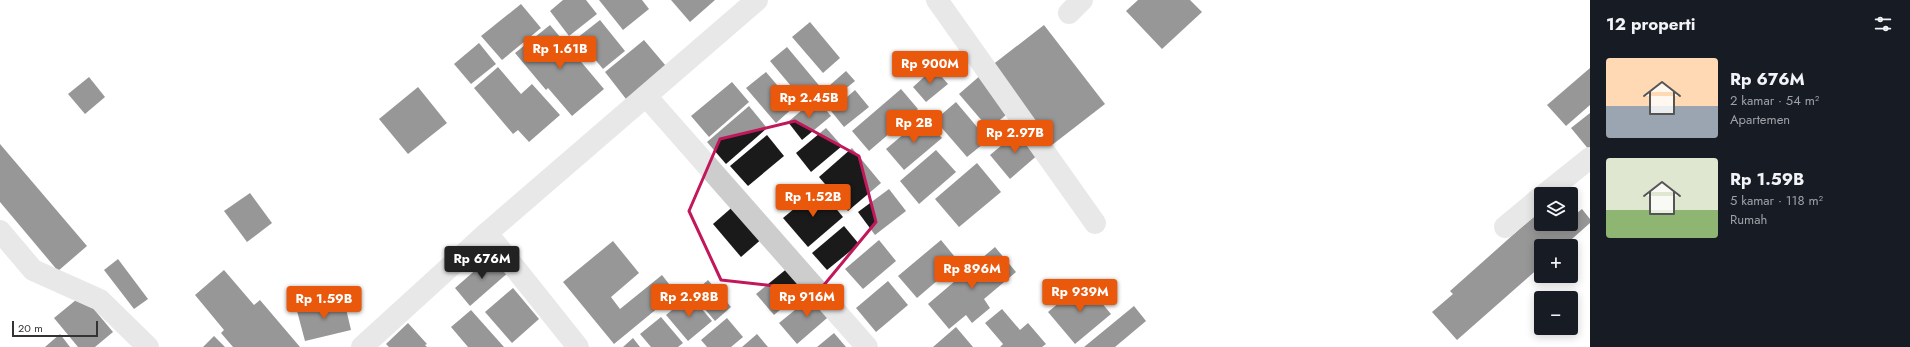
<!DOCTYPE html>
<html lang="id">
<meta charset="utf-8">
<style>
body{margin:0;font-family:Jost,sans-serif;background:#20242c;color:#f1f3f6;height:100vh;display:flex;flex-direction:column;font-size:15px;white-space:nowrap}
*{box-sizing:border-box;margin:0}
p{font-size:13px;color:#9ea1a6}
.icon{flex:none;width:22px;height:22px;fill:none;stroke:currentColor;stroke-width:2;stroke-linecap:round;stroke-linejoin:round}
.map{position:relative;flex:1;overflow:hidden}
.details{display:flex;flex-direction:column;background:#171b24;width:320px}
.details>*{flex:none}
.buttons{position:absolute;left:1534px;top:187px;display:grid;gap:8px}
.buttons a{display:grid;place-items:center;width:44px;height:44px;border-radius:4px;background:#171b24;box-shadow:0 2px 10px #0003;font-size:20px}
.scale{position:absolute;left:12px;bottom:10px;width:86px;box-sizing:border-box;padding-left:4px;border:2px solid #333;border-top:0;font-size:11px;line-height:14px;white-space:nowrap;color:#333;-webkit-text-stroke:3px #fff;paint-order:stroke}
.price{position:absolute;translate:-50% -34px;padding:0 9px;border-radius:4px;background:#ea580c;color:#fff;font-size:13px;line-height:26px;filter:drop-shadow(0 1px 2px #0008)}
.price::after{content:'';position:absolute;left:50%;top:24px;width:12px;height:9px;margin-left:-6px;background:inherit;clip-path:polygon(0 0,100% 0,50% 100%)}
.price.on{background:#222;color:#fff}
ul{padding:0;list-style:none}
li{display:flex;align-items:center;gap:12px;height:100px;padding:0 16px}
li span{display:grid;place-items:center;flex:none;width:112px;height:80px;border-radius:4px;color:#555}
li>.icon{margin-inline-start:auto}
span .icon{width:48px;height:48px;fill:#fffc;stroke-width:1}
li b{font-size:17px}
h2{display:flex;justify-content:space-between;align-items:center;height:48px;padding:0 16px;font-size:17px}
main{display:flex;flex:1;min-height:0}
.map>svg:first-child{display:block}
.building{fill:#1a1a1a}
.lines{fill:none;stroke-linecap:round;stroke-linejoin:round}
.minor{stroke:#cdcdcd;stroke-width:22}
.marked{fill:none;stroke:#c2185b;stroke-width:3;stroke-linejoin:round}
</style>
<main>
<div class="map">
<svg width="1590" height="347" viewBox="0 0 1590 347">
<rect width="100%" height="100%" fill="#fff"/>
<g class="building">
<polygon points="563,0 586,0 597,14 569,36 550,11"/>
<polygon points="599,0 642,0 649,9 623,30"/>
<polygon points="671,0 715,0 690,22"/>
<polygon points="1138,0 1190,0 1202,12 1162,49 1126,11"/>
<polygon points="521,4 541,28 502,60 481,36"/>
<polygon points="600,20 625,51 603,69 577,38"/>
<polygon points="810,22 840,58 823,73 792,37"/>
<polygon points="550,25 604,89 572,116 548,88 546,90 515,53"/>
<polygon points="1044,25 1105,104 1052,145 991,66"/>
<polygon points="644,40 666,66 626,99 605,72"/>
<polygon points="479,43 496,64 471,84 454,64"/>
<polygon points="787,47 822,89 806,104 770,61"/>
<polygon points="498,67 521,94 532,84 560,115 529,142 518,130 513,134 474,88"/>
<polygon points="934,68 948,84 926,102 913,87"/>
<polygon points="1590,68 1590,105 1566,126 1547,105"/>
<polygon points="846,71 855,81 838,95 830,85"/>
<polygon points="766,72 795,106 776,123 746,88"/>
<polygon points="982,74 1012,110 989,129 959,94"/>
<polygon points="89,77 105,97 85,114 68,94"/>
<polygon points="732,82 749,102 709,137 691,116"/>
<polygon points="418,87 447,123 408,154 379,119"/>
<polygon points="901,89 918,109 869,151 852,131"/>
<polygon points="855,90 869,107 844,127 831,111"/>
<polygon points="816,98 831,116 802,140 788,122"/>
<polygon points="956,102 988,140 967,157 935,120"/>
<polygon points="749,106 767,128 726,164 707,142"/>
<polygon points="1590,113 1590,151 1571,128"/>
<polygon points="924,117 942,138 904,170 886,149"/>
<polygon points="826,128 842,146 811,172 796,153"/>
<polygon points="1020,130 1040,153 1010,179 990,155"/>
<polygon points="767,135 784,156 748,186 730,166"/>
<polygon points="0,144 87,246 58,271 0,202"/>
<polygon points="852,148 881,183 848,211 819,177"/>
<polygon points="936,150 956,172 919,204 900,181"/>
<polygon points="977,163 1001,192 959,227 935,199"/>
<polygon points="819,188 843,217 808,247 783,218"/>
<polygon points="889,189 906,211 875,235 858,212"/>
<polygon points="250,193 272,223 247,242 224,211"/>
<polygon points="737,203 765,236 741,257 713,224"/>
<polygon points="1582,209 1590,219 1590,223 1564,246 1541,246 1541,266 1457,340 1432,312 1453,294 1450,291 1541,210 1541,224 1561,224 1563,226 1565,224 1571,224 1571,218"/>
<polygon points="844,226 859,244 827,270 812,253"/>
<polygon points="879,240 896,261 863,289 845,269"/>
<polygon points="941,240 959,262 917,298 898,276"/>
<polygon points="613,241 639,273 611,297 620,309 662,275 676,293 614,344 563,282"/>
<polygon points="995,247 1016,272 984,299 990,308 972,323 966,315 949,329 928,304"/>
<polygon points="495,253 510,271 470,306 455,288"/>
<polygon points="118,259 148,299 134,309 104,270"/>
<polygon points="789,267 807,287 774,315 756,294"/>
<polygon points="224,270 254,305 260,300 300,347 233,347 221,333 224,330 195,295"/>
<polygon points="708,280 731,307 715,321 692,294"/>
<polygon points="888,281 908,305 876,332 856,308"/>
<polygon points="1084,282 1111,314 1075,344 1048,312"/>
<polygon points="513,288 539,319 512,343 485,312"/>
<polygon points="817,292 834,312 797,344 779,323"/>
<polygon points="82,295 113,332 95,347 78,347 54,318"/>
<polygon points="690,295 712,321 688,341 666,315"/>
<polygon points="344,300 351,330 305,341 297,311"/>
<polygon points="1134,306 1146,321 1115,347 1084,347"/>
<polygon points="1002,309 1020,330 1028,323 1046,344 1042,347 1000,347 1003,344 985,323"/>
<polygon points="471,310 504,347 468,347 451,327"/>
<polygon points="661,317 683,343 678,347 651,347 640,334"/>
<polygon points="727,318 743,337 731,347 707,347 701,340"/>
<polygon points="408,323 427,344 425,345 427,347 389,347 386,344"/>
<polygon points="956,327 973,347 933,347"/>
<polygon points="834,333 846,347 817,347"/>
<polygon points="60,334 70,347 45,347"/>
<polygon points="757,334 768,347 742,347"/>
<polygon points="214,336 225,347 203,347"/>
<polygon points="633,338 640,347 623,347"/>
</g>
<g class="lines">
<g class="minor">
<polyline points="937,0 1095,223"/>
<polyline points="1069,13 1082,0"/>
<polyline points="646,96 867,347"/>
<polyline points="1545,194 1590,158"/>
<polyline points="1505,227 1541,197"/>
<polyline points="0,231 33,270 100,300 148,347"/>
<polyline points="487,233 578,347"/>
<polyline points="362,347 487,233 757,0"/>
</g>
</g>
<path d="M0 0H1590V347H0ZM 795,121 L 859,156 L 876,222 L 819,291 L 721,280 L 689,211 L 720,139 Z" fill="#fff" fill-opacity=".55" fill-rule="evenodd"/>
<path class="marked" d="M 795,121 L 859,156 L 876,222 L 819,291 L 721,280 L 689,211 L 720,139 Z"/>
</svg>
<div class="buttons">
<a><svg class="icon" aria-label="layers" viewBox="0 0 24 24"><path d="M12 4l9 5-9 5-9-5zM3 14l9 5 9-5"/></svg></a>
<a>+</a>
<a>−</a>
</div>
<div class="scale">20 m</div>
<b class="price" style="left:560px;top:70px">Rp 1.61B</b>
<b class="price" style="left:930px;top:85px">Rp 900M</b>
<b class="price" style="left:809px;top:119px">Rp 2.45B</b>
<b class="price" style="left:914px;top:144px">Rp 2B</b>
<b class="price" style="left:1015px;top:154px">Rp 2.97B</b>
<b class="price" style="left:813px;top:218px">Rp 1.52B</b>
<b class="price on" style="left:482px;top:280px">Rp 676M</b>
<b class="price" style="left:972px;top:290px">Rp 896M</b>
<b class="price" style="left:1080px;top:313px">Rp 939M</b>
<b class="price" style="left:689px;top:318px">Rp 2.98B</b>
<b class="price" style="left:807px;top:318px">Rp 916M</b>
<b class="price" style="left:324px;top:320px">Rp 1.59B</b>
</div>
<section class="details">
<h2>12 properti<svg class="icon" aria-label="filters" viewBox="0 0 24 24"><path d="M4 7h16M4 17h16"/><circle cx="9" cy="7" r="2"/><circle cx="15" cy="17" r="2"/></svg></h2>
<ul>
<li><span style="background:linear-gradient(#ffd9b3 60%,#9aa5b1 0)"><svg class="icon" aria-label="home" viewBox="0 0 24 24"><path d="M3 11l9-7 9 7M6 9v11h12V9"/></svg></span><div><b>Rp 676M</b><p>2 kamar · 54 m²</p><p>Apartemen</p></div></li>
<li><span style="background:linear-gradient(#dfe7d0 65%,#8fb573 0)"><svg class="icon" aria-label="home" viewBox="0 0 24 24"><path d="M3 11l9-7 9 7M6 9v11h12V9"/></svg></span><div><b>Rp 1.59B</b><p>5 kamar · 118 m²</p><p>Rumah</p></div></li>
</ul>
</section>
</main>
